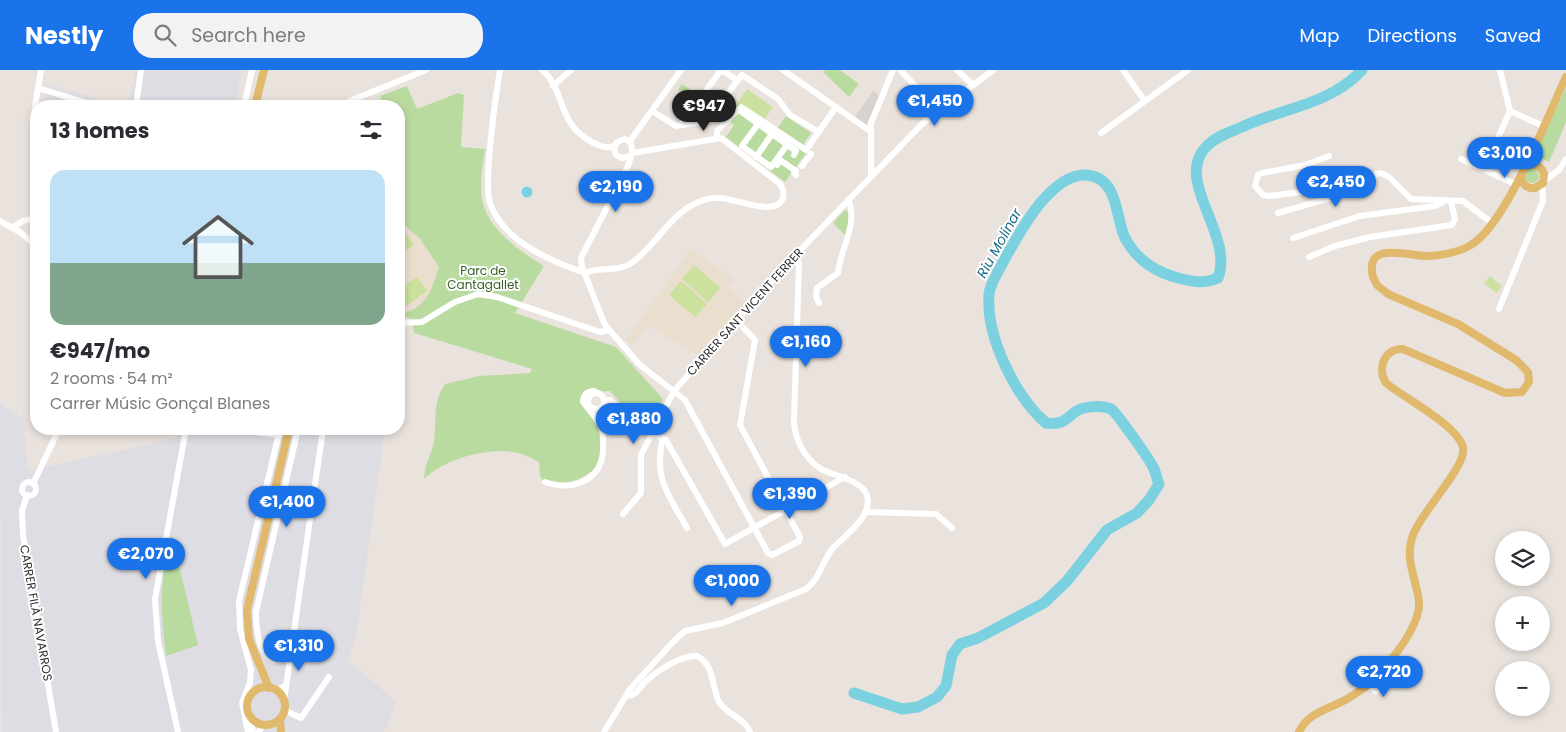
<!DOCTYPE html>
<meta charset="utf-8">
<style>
body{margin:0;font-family:Poppins,sans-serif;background:#f2f2f3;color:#2b2b33;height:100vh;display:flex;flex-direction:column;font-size:19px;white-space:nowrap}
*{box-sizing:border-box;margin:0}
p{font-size:16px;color:#7c7c81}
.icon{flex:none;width:28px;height:28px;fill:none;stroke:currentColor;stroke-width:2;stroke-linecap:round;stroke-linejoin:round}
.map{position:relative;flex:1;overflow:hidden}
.panel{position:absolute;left:30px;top:30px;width:375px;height:335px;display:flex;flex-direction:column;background:#fff;border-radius:20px;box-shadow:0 2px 8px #0003}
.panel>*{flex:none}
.buttons{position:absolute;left:1495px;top:461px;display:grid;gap:10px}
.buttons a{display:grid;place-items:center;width:55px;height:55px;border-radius:50%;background:#fff;box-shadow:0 2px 8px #0003;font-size:25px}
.price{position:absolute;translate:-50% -42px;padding:0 11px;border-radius:18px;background:#1a73e8;color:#fff;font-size:16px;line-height:32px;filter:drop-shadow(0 1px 2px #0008)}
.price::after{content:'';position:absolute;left:50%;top:30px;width:15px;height:11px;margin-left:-8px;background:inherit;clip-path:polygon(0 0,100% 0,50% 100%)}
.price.selected{background:#222;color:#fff}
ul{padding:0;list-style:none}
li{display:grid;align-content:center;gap:10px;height:265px;padding:0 20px}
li+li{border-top:1px solid #e1e1e2}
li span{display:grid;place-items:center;height:155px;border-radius:15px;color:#555}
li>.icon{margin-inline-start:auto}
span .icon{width:90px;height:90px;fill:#fffc;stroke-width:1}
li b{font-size:21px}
h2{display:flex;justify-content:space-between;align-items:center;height:60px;padding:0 20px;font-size:21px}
header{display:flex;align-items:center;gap:30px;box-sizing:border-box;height:70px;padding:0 25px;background:#1a73e8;color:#fff}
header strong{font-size:24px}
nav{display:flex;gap:28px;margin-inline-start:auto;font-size:18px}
.search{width:350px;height:45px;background:#f2f2f3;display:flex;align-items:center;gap:12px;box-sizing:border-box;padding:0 18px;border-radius:20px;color:#7c7c81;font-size:19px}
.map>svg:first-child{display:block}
.industrial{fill:#dedde3}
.education{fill:#eadecf}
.green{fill:#badba0}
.pitch{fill:#cbe19d}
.plaza{fill:#d7d3d0}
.water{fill:#7cd1e0}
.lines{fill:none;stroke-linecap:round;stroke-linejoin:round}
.river{stroke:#7cd1e0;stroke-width:11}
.minor{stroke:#fff;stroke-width:6}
.major{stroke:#e0b96c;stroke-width:8}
.labels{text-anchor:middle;stroke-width:4;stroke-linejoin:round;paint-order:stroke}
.park-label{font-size:12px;fill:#355e22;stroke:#fff}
.street-label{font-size:12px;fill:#2a2a2a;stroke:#fff}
.water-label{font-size:14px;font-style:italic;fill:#1d718b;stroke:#fff}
</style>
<header>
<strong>Nestly</strong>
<div class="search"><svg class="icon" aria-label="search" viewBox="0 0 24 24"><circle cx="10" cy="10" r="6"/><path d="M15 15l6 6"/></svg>Search here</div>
<nav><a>Map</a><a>Directions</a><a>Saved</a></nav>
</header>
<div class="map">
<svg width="1566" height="662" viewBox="0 0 1566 662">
<rect width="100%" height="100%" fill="#eae3dd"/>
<g class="industrial">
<polygon points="136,0 243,0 240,4 236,36 43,36 46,13 115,35 123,34 129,30"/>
<polygon points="0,333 24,349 28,401 176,368 178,359 385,359 357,560 348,590 396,632 384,662 2,662"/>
</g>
<g class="education">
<polygon points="399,150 420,169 439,197 430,227 406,243 399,244"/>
<polygon points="691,179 732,208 733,211 728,217 746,233 698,287 691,281 649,256 632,276 626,270"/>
</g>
<g class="green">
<polygon points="826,0 840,0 859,14 849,27 823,2"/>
<polygon points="682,14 697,24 693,30 678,20"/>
<path d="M 407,16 L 417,39 L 458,23 L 464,25 L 461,77 L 485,79 C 483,92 481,105 481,118 C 481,155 516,179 544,196 L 515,243 L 616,277 L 663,329 L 649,357 L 633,347 L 610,321 L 590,322 L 587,326 C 585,339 596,349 601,361 C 604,367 602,384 600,391 C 596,406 549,425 541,408 C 539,404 540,397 539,392 C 531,388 522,383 513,382 C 484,378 445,389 424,409 C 424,395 432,384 434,371 C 437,350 432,333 445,314 L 479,306 L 530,303 L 532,299 L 414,263 L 411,248 L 399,247 L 399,244 C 427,238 431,222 439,197 L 420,169 L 399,150 L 399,36 L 384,36 L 380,26 Z"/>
<polygon points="1566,18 1566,52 1549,92 1535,85 1537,79"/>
<polygon points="738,32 746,37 744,41 806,83 785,112 726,67 734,55 730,52 719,58"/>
<polygon points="786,46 811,63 802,76 777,59"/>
<circle cx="1532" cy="106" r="7"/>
<polygon points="845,140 850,143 847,167 833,153"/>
<path d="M 166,491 L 179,495 L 198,575 L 166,586 C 162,553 159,524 166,491 Z"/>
</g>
<g class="pitch">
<polygon points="747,19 773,37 764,50 738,32"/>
<polygon points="399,153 414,175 399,185"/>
<polygon points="694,195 720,218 708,232 682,209"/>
<polygon points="1490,206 1502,216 1496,223 1484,213"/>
<polygon points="417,207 427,221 399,241 399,219"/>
<polygon points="681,211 707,234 695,247 669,225"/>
</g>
<polygon class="plaza" points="873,21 880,26 866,56 854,48"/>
<circle class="water" cx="527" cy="122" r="5.5"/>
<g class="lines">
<path class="river" d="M 854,623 L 902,639 L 918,637 L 937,627 L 946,616 L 952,585 L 960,574 L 978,568 L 1044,533 L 1067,511 L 1107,460 L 1137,443 L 1149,430 L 1159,414 C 1157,409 1156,404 1154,399 C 1151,391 1116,342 1111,339 C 1102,335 1093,336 1084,338 C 1067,342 1070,356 1046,353 C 1015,326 986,267 989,225 C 989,215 998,203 1002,194 C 1017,167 1050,102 1087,105 C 1119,108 1115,147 1125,168 C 1136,189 1156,202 1178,208 C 1193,212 1204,214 1218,208 C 1235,164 1171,109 1208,75 C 1217,66 1230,62 1242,57 C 1282,38 1330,35 1362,0"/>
<g class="minor">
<path d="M 500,0 C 496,24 483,114 490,133 C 503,171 550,191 585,203"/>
<path d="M 542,0 C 566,20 556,53 592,72 C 600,76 606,79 614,76"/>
<polyline points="722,0 737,10"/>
<polyline points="783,0 870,61"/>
<polyline points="900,0 939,40"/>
<polyline points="957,0 973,15"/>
<polyline points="1123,0 1144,30"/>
<polyline points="1500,0 1510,41"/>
<polyline points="553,16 571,0"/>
<polyline points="38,18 97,36"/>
<polyline points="136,36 141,0"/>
<polyline points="244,36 252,0"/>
<polyline points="328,36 337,36"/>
<polyline points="342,36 352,30 426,0"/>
<polyline points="739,40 796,81 794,85"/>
<polyline points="652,41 676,56 706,51 742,5 778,29 790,45 819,62"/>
<polyline points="1510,41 1543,56"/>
<polyline points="758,54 742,76 771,97 787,75"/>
<polyline points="681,55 721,0"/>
<polyline points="1101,63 1188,0"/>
<polyline points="717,68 717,61 741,37 806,80 836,37"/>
<polyline points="630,71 681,0"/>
<polyline points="36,73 34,43 41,0"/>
<path d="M 630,86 L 622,88 L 616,85 L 614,79 L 617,72 L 625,69 C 637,74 631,88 627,98 L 581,188 L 582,197 L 605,255 L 640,295 L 685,330 L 768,483 L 772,485 L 799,471 L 800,467 L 740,355 L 755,270 L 737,251"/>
<polyline points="1329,86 1305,95 1262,103 1258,105 1255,116 1263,125 1269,126 1309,121 1381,103 1389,107 1411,129 1463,131 1492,153"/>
<polyline points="756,87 772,64"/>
<polyline points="1461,89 1515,114"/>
<polyline points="777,95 780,90 796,101 794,103 796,105"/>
<polyline points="802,96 811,84"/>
<polyline points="1484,99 1510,41"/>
<polyline points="871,106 871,53 893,0"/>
<polyline points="1544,111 1559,100 1566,89"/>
<polyline points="1278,143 1361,119 1377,104"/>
<polyline points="0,151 20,162 36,176"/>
<polyline points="13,157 23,151 36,148"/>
<polyline points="1293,168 1360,146 1435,136 1443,132"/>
<polyline points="1309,187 1335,176 1370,167 1452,155 1455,149 1451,132"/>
<path d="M 585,203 C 598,197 617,202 630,194 C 658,176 672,135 712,128 C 730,124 775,150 783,128 C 784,123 783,118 780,114 L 721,68 L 632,83"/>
<path d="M 819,233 L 816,227 L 817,218 L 838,203 C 840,179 859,154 848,129"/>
<polyline points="1499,239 1543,131 1542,114"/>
<polyline points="399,253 422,252 455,232 478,224 497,227 600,262 609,260"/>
<circle cx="596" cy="331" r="8"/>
<polyline points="604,330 610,330 637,355 666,370 725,474 845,407"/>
<polyline points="229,359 279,365"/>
<path d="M 663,368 C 653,408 668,424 687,458"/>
<path d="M 545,412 C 571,421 601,412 603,381 C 603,374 604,364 601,358 C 597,348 589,340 583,332 C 583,325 587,321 594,321 L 599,324"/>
<circle cx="29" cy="419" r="7"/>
<polyline points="33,414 59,359"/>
<polyline points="27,425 22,441 23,465 56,662"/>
<polyline points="865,442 936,444 952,458"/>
<polyline points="623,444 641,423 641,385 674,321 782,199 922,54 993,0"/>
<path d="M 290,586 L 274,591 C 258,586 256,556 256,542 L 298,359"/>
<polyline points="1368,615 1376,621 1380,618 1377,607"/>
<polyline points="277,621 286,615"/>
<path d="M 626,626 C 637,627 640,616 647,610 C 659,600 681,585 697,586 C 715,595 711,616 719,632 C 727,645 745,648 750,662"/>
<polyline points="284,631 323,359"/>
<polyline points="284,640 301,648 329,607"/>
<polyline points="250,645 253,662"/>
<polyline points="178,662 158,571 155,529 186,359"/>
<polyline points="248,662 242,633 250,613 251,600 240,559 239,531 280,359"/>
<polyline points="259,662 262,655"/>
<path d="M 604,662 L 630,619 L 674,571 L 685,561 L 723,553 L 806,519 C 820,509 822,491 833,478 C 843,468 861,454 866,441 C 877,411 838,408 821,399 C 805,389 794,369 794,350 L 799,193 L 794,186"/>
</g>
<g class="major">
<polyline points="255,36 264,0"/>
<path d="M 1521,105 C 1521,114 1527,119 1535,118 L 1543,113 L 1544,104 C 1541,95 1534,93 1526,97"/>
<circle cx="266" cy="636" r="19"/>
<polyline points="269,618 249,569 247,540 289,359"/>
<polyline points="280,649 281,662"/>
<path d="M 1299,662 C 1308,642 1330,639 1347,629 C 1359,622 1371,613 1380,603 C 1394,587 1421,554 1419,531 C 1416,508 1404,489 1413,465 C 1421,442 1467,396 1463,378 C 1459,356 1404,328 1386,313 C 1377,299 1384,278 1403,279 L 1505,323 L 1522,322 L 1529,312 L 1528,302 L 1516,290 L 1458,254 L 1388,224 L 1377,215 L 1373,207 C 1364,170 1408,186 1427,186 C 1439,186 1460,182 1471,175 C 1507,153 1547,47 1566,7"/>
</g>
</g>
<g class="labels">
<g class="park-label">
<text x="483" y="205">Parc de<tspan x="483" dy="14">Cantagallet</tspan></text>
</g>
<g class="street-label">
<text transform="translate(745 242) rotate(-48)" y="4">CARRER SANT VICENT FERRER</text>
<text transform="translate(36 543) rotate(80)" y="4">CARRER FILÀ NAVARROS</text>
</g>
<g class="water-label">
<text transform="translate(999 173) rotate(-61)" y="5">Riu Molinar</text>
</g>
</g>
</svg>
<div class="buttons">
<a><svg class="icon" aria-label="layers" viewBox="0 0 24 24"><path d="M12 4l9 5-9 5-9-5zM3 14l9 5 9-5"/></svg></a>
<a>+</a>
<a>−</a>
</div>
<b class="price" style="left:935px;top:57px">€1,450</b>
<b class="price selected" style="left:704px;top:62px">€947</b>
<b class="price" style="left:1505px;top:109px">€3,010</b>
<b class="price" style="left:1336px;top:138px">€2,450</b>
<b class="price" style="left:616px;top:143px">€2,190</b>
<b class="price" style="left:806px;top:298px">€1,160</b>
<b class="price" style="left:634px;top:375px">€1,880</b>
<b class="price" style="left:790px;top:450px">€1,390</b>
<b class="price" style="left:287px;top:458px">€1,400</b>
<b class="price" style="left:146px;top:510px">€2,070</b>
<b class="price" style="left:732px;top:537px">€1,000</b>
<b class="price" style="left:299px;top:602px">€1,310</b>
<b class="price" style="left:1384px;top:628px">€2,720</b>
<section class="panel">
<h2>13 homes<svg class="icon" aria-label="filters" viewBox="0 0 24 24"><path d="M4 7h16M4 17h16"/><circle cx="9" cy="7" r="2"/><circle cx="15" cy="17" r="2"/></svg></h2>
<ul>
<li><span style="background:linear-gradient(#bfe0f5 60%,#7fa58c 0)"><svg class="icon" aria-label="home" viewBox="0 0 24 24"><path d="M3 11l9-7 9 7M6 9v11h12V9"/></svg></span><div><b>€947/mo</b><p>2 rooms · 54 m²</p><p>Carrer Músic Gonçal Blanes</p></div></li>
</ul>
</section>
</div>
